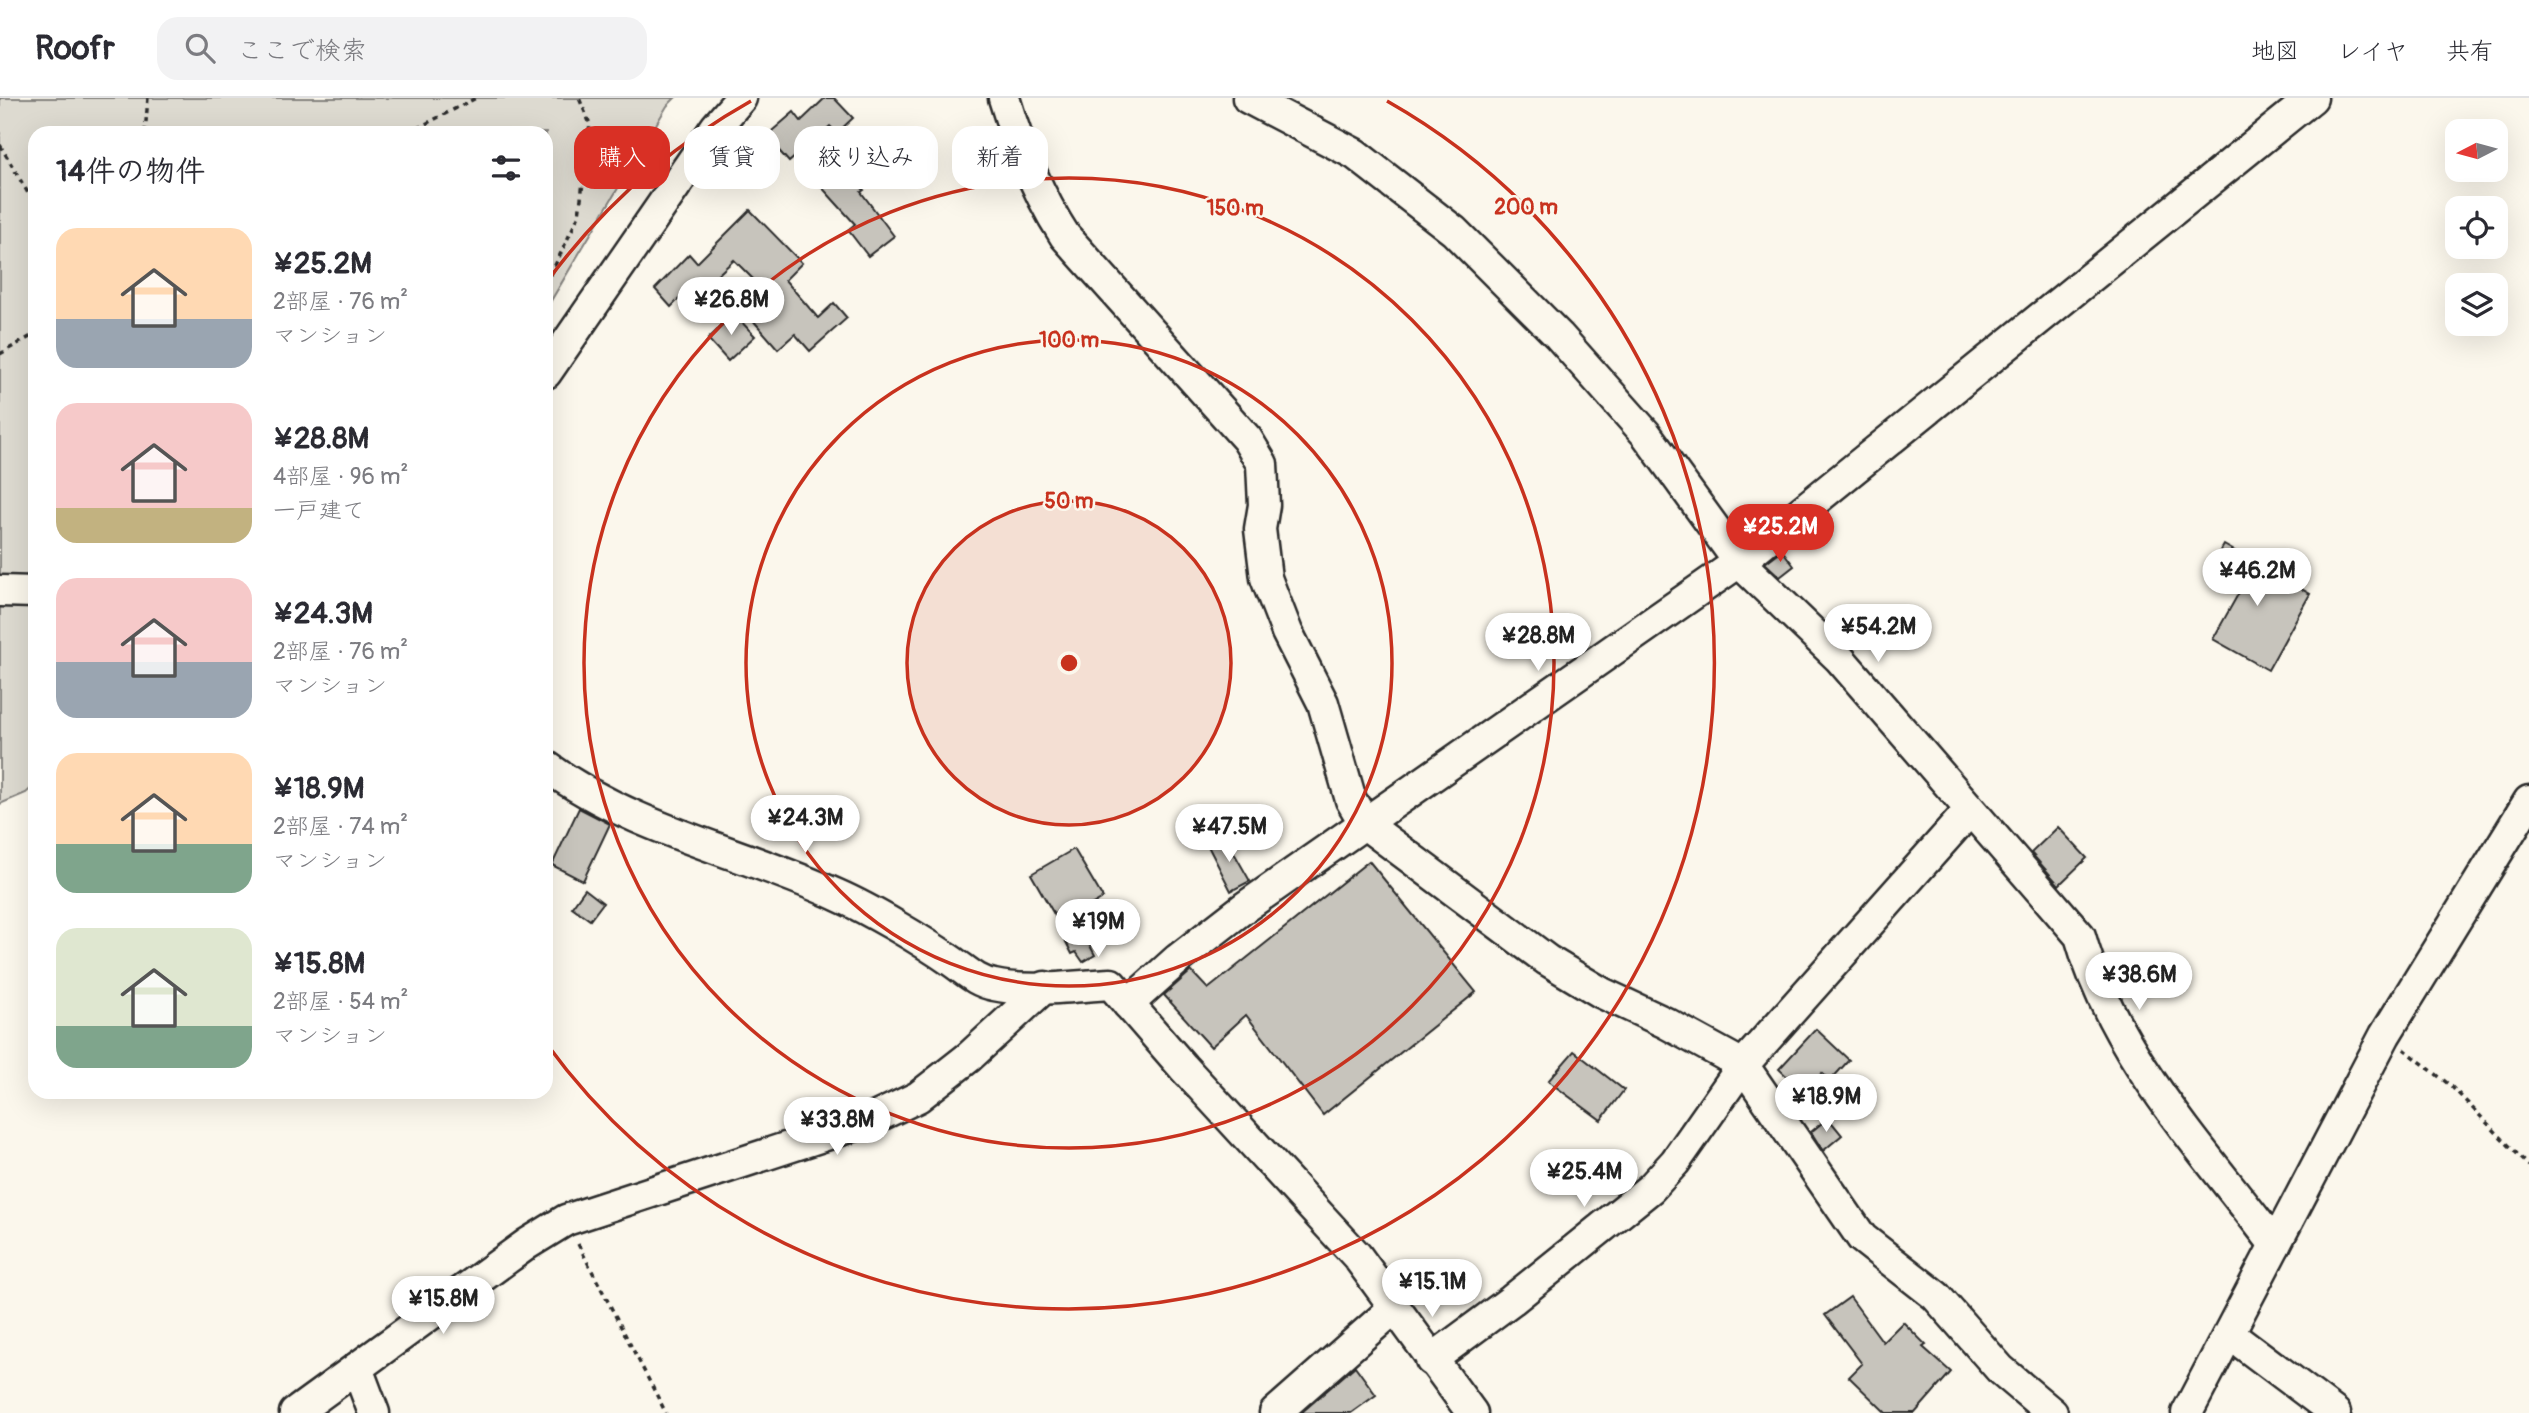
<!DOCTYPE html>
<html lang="ja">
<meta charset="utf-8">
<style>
body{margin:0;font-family:Pangolin,"Klee One",sans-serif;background:#f2f2f3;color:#2b2b33;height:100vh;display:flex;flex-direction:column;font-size:26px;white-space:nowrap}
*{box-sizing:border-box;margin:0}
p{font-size:23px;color:#7c7c81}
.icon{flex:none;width:38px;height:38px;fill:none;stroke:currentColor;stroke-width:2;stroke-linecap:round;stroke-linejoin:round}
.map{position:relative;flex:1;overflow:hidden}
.drawer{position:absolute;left:28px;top:28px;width:525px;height:973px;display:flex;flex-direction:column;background:#fff;border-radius:21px;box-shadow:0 7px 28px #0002}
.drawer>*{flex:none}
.hud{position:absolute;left:574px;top:28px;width:665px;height:63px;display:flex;gap:14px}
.needle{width:46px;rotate:264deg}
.fabs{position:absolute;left:2445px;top:21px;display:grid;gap:14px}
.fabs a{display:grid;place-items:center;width:63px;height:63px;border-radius:14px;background:#fff;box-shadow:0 7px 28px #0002;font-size:35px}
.price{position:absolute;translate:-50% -60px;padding:0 16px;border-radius:24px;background:#fff;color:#222;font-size:23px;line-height:46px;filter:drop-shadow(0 2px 4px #0008)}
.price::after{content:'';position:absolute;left:50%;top:42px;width:21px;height:16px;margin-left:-10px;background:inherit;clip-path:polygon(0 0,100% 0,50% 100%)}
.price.current{background:#d93025;color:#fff}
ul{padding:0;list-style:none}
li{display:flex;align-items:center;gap:21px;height:175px;padding:0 28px}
li span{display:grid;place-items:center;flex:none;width:196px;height:140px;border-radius:21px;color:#555}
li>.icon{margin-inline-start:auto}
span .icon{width:84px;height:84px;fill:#fffc;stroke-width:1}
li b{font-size:30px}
h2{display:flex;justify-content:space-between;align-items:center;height:84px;padding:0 28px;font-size:30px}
.pill{padding:0 24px;border-radius:21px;background:#fff;box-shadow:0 7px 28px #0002;font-size:24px;line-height:63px}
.pill.current{background:#d93025;color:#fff}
header{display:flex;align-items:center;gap:42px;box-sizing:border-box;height:98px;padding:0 35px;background:#fff;border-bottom:2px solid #e1e1e2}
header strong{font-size:33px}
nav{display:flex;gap:38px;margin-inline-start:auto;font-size:24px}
.search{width:490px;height:63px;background:#f2f2f3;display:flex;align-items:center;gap:18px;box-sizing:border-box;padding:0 24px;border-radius:21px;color:#7c7c81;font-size:26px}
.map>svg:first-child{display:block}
.green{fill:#dddad0;stroke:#84827e;stroke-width:2}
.building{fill:#c7c4bc;stroke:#2b2b2b;stroke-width:2}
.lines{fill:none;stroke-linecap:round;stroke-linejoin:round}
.minor-casing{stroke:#2b2b2b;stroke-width:35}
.path{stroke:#2b2b2b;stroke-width:3.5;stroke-dasharray:5 5;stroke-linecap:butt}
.minor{stroke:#fbf7ec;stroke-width:30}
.ring{fill:none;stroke:#c8321e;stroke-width:3.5}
.centre{fill:#c8321e;stroke:#fbf7ec;stroke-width:3.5}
.ring-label{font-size:21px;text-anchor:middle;font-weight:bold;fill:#c8321e;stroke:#fbf7ec;stroke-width:5;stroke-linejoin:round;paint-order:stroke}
</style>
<header>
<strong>Roofr</strong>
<div class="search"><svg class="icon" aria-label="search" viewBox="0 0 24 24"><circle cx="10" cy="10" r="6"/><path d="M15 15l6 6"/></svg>ここで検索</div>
<nav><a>地図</a><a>レイヤ</a><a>共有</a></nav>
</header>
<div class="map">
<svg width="2529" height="1315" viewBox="0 0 2529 1315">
<rect width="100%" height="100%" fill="#fbf7ec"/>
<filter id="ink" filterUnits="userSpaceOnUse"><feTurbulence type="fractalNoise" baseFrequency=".0143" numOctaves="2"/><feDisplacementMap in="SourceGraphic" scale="14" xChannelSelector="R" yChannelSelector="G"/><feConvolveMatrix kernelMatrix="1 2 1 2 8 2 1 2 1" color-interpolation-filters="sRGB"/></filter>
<g filter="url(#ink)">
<polygon class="green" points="0,0 675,0 667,8 546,211 546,35 35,35 35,687 26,695 0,706"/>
<g class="building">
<polygon points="825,0 834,0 853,20 837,35 830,28 789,64 766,38 794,14 801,23"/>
<polygon points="840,65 864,92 861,94 894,138 868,158 848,132 855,126 818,85"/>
<polygon points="750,112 802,165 785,182 818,220 834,205 847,220 810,253 795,236 778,251 751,220 773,201 734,162 685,207 679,201 671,209 655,191 689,156 697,165"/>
<polygon points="734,216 755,238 728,263 708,241"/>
<polygon points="2224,447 2310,496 2268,572 2213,541 2241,491 2209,473"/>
<polygon points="1782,452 1794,468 1780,479 1765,465"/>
<polygon points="579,710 610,726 583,783 552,767"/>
<polygon points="2058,729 2087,760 2059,787 2031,755"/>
<polygon points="1225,739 1250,783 1231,793 1208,748"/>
<polygon points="1074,751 1103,800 1074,817 1095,857 1083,864 1076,854 1072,856 1063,838 1066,837 1031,776"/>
<polygon points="1369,763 1476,894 1323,1017 1246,917 1211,949 1164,897 1191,873 1208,891"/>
<polygon points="585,791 603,805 590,822 572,809"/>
<polygon points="1816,931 1849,962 1830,983 1822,975 1804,995 1779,971"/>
<polygon points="1574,953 1624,992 1601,1022 1548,983"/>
<polygon points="1828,1020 1842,1037 1823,1053 1811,1034"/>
<polygon points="1850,1199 1883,1244 1903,1224 1926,1247 1923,1249 1951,1274 1915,1315 1886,1315 1849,1279 1862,1266 1825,1217"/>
<polygon points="1355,1268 1376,1297 1351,1315 1301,1315"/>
</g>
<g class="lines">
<defs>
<g id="minor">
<path d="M 1004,0 C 1019,50 1037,95 1065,138 L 1247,341 L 1262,366 L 1264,407 L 1260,431 L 1266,480 L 1287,534 L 1323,605 L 1351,702 L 1365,726 L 1547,862 L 1602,895 L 1666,925 L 1743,967 L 1862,1140 L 1936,1198 L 2000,1271 L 2052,1315"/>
<path d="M 1248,0 L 1355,56 L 1454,133 L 1559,238 L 1646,336 L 1739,464 L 1840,561 L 2080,838 C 2113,956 2203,1051 2275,1147"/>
<polyline points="546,275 716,29 741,0"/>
<polyline points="0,493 35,494"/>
<path d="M 546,668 C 633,732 741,753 837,797 C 871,812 923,843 953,864 C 966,873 977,884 994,887 C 1031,895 1074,888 1111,886 L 1183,969 L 1357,1158 L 1472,1315"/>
<polyline points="1128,906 1178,861 1245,809 1739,464 2312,0"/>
<polyline points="2230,1236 2335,1315"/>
<polyline points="1431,1262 1512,1202 1651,1090 1675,1064 1743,967 1970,712"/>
<polyline points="357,1270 374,1315"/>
<polyline points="295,1315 527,1146 566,1122 868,1023 918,999 969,959 1045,889"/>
<polyline points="1275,1315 1393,1211"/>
<polyline points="2187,1315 2385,937 2529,703"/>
</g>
</defs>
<use href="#minor" class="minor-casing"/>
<g class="path">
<polyline points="145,35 148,0"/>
<polyline points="408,35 476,0"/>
<polyline points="0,47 35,107"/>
<polyline points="546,186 579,117 590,26 579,0"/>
<polyline points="0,256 35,236"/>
<polyline points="2404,951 2451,988 2529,1068"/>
<polyline points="578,1146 666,1315"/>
</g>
<use href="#minor" class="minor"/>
</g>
</g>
<circle cx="1069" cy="565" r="162" fill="#c8321e" fill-opacity=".12"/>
<g class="ring">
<circle cx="1069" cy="565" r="162"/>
<circle cx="1069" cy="565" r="323"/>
<circle cx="1069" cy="565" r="485"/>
<path d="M546 185A646 646 0 0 1 751 3M1387 3A646 646 0 1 1 546 945"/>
</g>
<circle cx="1069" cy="565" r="10" class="centre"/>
<g class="ring-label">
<text x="1526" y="116">200 m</text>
<text x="1235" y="117">150 m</text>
<text x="1069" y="249">100 m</text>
<text x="1069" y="410">50 m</text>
</g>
</svg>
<div class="fabs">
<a><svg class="needle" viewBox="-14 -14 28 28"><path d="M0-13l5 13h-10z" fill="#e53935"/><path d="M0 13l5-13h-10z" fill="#7c7c81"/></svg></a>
<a><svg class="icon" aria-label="locate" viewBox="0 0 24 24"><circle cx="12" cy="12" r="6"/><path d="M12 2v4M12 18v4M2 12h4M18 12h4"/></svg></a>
<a><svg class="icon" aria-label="layers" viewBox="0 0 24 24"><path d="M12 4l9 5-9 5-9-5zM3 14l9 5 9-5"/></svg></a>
</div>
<b class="price" style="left:731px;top:239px">¥26.8M</b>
<b class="price current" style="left:1780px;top:466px">¥25.2M</b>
<b class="price" style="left:2257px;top:510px">¥46.2M</b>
<b class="price" style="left:1878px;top:566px">¥54.2M</b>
<b class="price" style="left:1538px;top:575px">¥28.8M</b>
<b class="price" style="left:805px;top:757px">¥24.3M</b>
<b class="price" style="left:1229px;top:766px">¥47.5M</b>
<b class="price" style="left:1098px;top:861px">¥19M</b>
<b class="price" style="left:2139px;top:914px">¥38.6M</b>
<b class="price" style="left:1826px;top:1036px">¥18.9M</b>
<b class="price" style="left:837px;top:1059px">¥33.8M</b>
<b class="price" style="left:1584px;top:1111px">¥25.4M</b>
<b class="price" style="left:1432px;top:1221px">¥15.1M</b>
<b class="price" style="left:443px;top:1238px">¥15.8M</b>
<div class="hud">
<a class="pill current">購入</a>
<a class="pill">賃貸</a>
<a class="pill">絞り込み</a>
<a class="pill">新着</a>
</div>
<section class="drawer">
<h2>14件の物件<svg class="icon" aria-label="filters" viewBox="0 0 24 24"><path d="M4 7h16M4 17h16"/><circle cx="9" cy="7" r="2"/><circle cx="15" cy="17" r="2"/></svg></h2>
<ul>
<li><span style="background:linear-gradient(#ffd9b3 65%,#9aa5b1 0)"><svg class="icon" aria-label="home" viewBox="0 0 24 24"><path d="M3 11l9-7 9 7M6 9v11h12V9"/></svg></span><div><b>¥25.2M</b><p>2部屋 · 76 m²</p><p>マンション</p></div></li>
<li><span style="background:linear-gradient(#f6c9c9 75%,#c2b280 0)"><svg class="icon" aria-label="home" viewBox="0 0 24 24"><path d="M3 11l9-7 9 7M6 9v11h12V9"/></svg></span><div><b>¥28.8M</b><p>4部屋 · 96 m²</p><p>一戸建て</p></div></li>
<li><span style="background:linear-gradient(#f6c9c9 60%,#9aa5b1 0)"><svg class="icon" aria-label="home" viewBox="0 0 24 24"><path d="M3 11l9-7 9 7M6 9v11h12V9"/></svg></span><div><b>¥24.3M</b><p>2部屋 · 76 m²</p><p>マンション</p></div></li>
<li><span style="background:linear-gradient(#ffd9b3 65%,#7fa58c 0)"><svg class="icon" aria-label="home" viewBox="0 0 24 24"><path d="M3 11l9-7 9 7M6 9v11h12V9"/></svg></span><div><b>¥18.9M</b><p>2部屋 · 74 m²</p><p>マンション</p></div></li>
<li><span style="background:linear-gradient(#dfe7d0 70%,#7fa58c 0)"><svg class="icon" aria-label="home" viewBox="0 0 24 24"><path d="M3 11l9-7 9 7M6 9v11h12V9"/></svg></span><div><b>¥15.8M</b><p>2部屋 · 54 m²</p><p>マンション</p></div></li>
</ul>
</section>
</div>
